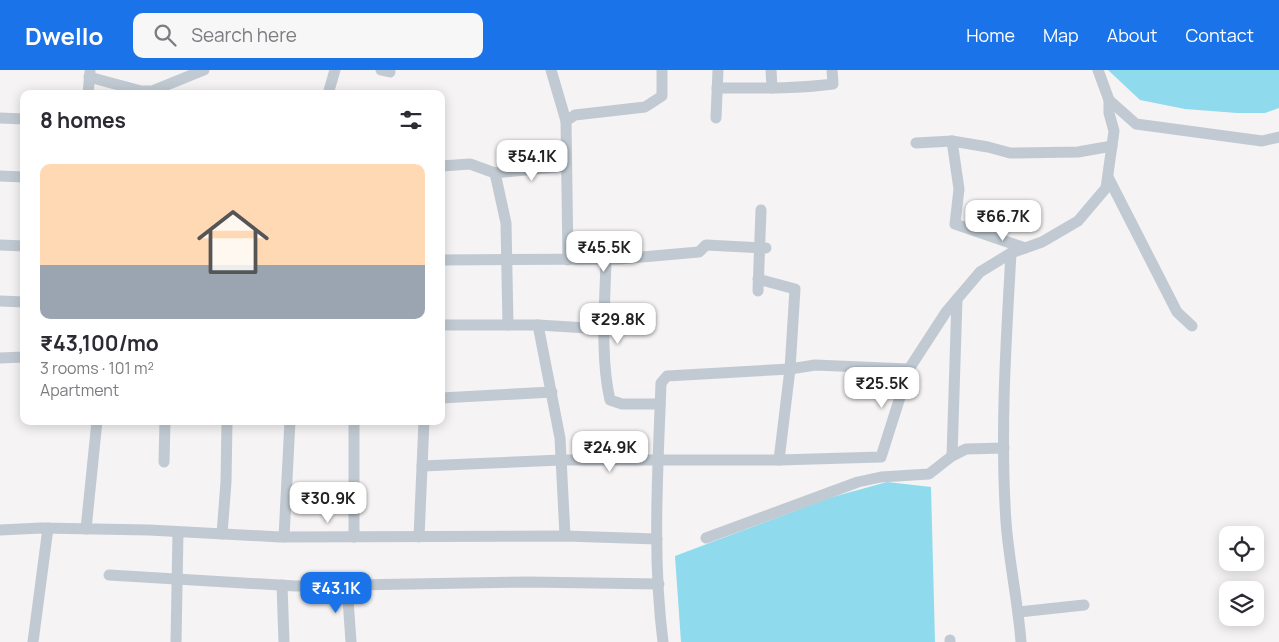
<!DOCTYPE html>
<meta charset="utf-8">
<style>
body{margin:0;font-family:Manrope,sans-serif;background:#f7f7f7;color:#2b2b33;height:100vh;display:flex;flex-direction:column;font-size:19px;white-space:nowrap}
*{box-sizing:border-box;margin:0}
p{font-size:16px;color:#7c7c81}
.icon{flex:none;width:28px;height:28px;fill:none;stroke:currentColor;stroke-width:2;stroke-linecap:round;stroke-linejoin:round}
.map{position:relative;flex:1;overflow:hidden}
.details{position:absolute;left:20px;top:20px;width:425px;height:335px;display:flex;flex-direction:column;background:#fff;border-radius:10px;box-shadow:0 2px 12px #0003}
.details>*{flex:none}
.tools{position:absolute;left:1219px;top:456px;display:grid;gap:10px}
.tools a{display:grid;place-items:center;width:45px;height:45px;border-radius:10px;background:#fff;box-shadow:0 2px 12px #0003;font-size:25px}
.price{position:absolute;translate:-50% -42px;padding:0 11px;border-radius:10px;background:#fff;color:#222;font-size:16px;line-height:32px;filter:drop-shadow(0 1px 2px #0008)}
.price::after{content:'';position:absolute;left:50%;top:30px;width:15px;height:11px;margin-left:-8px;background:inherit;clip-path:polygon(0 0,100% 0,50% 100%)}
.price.active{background:#1a73e8;color:#fff}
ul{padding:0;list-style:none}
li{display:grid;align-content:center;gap:10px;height:265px;padding:0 20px}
li span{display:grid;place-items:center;height:155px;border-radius:10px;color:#555}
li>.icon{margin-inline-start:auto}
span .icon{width:90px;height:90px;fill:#fffc;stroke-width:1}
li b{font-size:21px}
h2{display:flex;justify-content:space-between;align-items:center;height:60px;padding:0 20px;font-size:21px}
header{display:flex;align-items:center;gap:30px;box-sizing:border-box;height:70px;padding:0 25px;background:#1a73e8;color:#fff}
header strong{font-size:24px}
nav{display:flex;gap:28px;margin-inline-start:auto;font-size:18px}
.search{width:350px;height:45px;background:#f7f7f7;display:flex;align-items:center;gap:12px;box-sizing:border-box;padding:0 18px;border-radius:10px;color:#7c7c81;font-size:19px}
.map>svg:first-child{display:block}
.water{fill:#90daee}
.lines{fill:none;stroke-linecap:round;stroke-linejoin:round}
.minor{stroke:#c1cad2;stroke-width:11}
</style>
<header>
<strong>Dwello</strong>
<div class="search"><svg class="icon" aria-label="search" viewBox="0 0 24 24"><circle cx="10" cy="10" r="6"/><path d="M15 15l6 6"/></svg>Search here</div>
<nav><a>Home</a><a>Map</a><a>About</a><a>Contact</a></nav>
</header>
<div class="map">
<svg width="1279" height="572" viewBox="0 0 1279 572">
<rect width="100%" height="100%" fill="#f5f3f3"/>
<g class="water">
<polygon points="1108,0 1279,0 1279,38 1265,43 1237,43 1185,39 1140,30"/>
<polygon points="887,412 931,417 935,572 681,572 675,486 829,428"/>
</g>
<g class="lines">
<g class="minor">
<polyline points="381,0 390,2"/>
<polyline points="551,0 566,51"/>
<polyline points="771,0 772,18"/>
<polyline points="1098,0 1109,30 1136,54 1262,71 1279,67"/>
<polyline points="89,7 141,21 152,21 204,0"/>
<path d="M 717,18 C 756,18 795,19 833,14 L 832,0"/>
<polyline points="88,24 90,2"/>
<polyline points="328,24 335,0"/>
<polyline points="0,48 24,49"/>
<polyline points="716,48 718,0"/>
<polyline points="952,71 959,119 955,154 1025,178"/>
<polyline points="916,73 952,71 988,77 1010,83 1078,82 1112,76"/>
<polyline points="441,96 470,94 495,103 566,96"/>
<polyline points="495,103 506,153 508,255"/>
<polyline points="0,106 24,107"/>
<polyline points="1108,107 1177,242 1192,256"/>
<polyline points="0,175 24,176"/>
<path d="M 1011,183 C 1006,272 1000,362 1006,452 C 1009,492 1018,532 1021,572"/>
<polyline points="441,190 619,189 699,182 706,175 766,178"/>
<polyline points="568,190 566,51 575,45 645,37 662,26 662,0"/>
<path d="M 606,190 C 605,233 600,287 610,330 L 622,334 L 660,334"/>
<polyline points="758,209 795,219 790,299 779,390"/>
<polyline points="758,221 761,140"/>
<polyline points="0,231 24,232"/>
<polyline points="441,255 538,255 604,259"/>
<polyline points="538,255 560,368 565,466"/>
<polyline points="0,288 24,287"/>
<polyline points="441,328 552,322"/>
<polyline points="354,351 354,467"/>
<polyline points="952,386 957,229"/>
<polyline points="164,392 165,351"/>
<polyline points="422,396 561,390 779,390 881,387 909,299 946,242 980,202 1011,183 1042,172 1078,151 1106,118 1114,61 1109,43 1109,30"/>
<polyline points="86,459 97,351"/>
<polyline points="0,460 41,458 149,460 280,467 565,466 657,469"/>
<polyline points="222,464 226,412 227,351"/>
<polyline points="284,467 290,351"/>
<polyline points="419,467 424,351"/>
<polyline points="706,468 858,412 881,407 929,404 952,386 966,379 1004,378"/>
<polyline points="109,505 296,516 529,512 659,514"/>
<polyline points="282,515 284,572"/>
<polyline points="347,515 351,572"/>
<polyline points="1019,542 1084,535"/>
<polyline points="950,570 950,572"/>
<polyline points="33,572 48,458"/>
<polyline points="176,572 178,462"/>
<path d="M 663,572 C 652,486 658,399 661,313 L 667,306 L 790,299 L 815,295 L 909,299"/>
</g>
</g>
</svg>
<div class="tools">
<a><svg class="icon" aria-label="locate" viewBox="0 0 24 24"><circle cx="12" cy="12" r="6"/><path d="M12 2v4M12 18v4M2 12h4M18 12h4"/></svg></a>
<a><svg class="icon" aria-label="layers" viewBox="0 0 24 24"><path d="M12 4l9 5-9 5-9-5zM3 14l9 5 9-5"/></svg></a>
</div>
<b class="price" style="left:532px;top:112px">₹54.1K</b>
<b class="price" style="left:1003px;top:172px">₹66.7K</b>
<b class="price" style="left:604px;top:203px">₹45.5K</b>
<b class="price" style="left:618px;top:275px">₹29.8K</b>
<b class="price" style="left:882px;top:339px">₹25.5K</b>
<b class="price" style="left:610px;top:403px">₹24.9K</b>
<b class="price" style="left:328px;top:454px">₹30.9K</b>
<b class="price active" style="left:336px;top:544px">₹43.1K</b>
<section class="details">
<h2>8 homes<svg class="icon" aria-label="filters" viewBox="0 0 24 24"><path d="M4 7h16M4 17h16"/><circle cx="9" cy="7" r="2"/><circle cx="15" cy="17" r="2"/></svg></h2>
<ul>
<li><span style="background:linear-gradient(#ffd9b3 65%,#9aa5b1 0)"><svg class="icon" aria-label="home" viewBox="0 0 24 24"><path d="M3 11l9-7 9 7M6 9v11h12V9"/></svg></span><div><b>₹43,100/mo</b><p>3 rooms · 101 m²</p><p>Apartment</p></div></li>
</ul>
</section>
</div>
